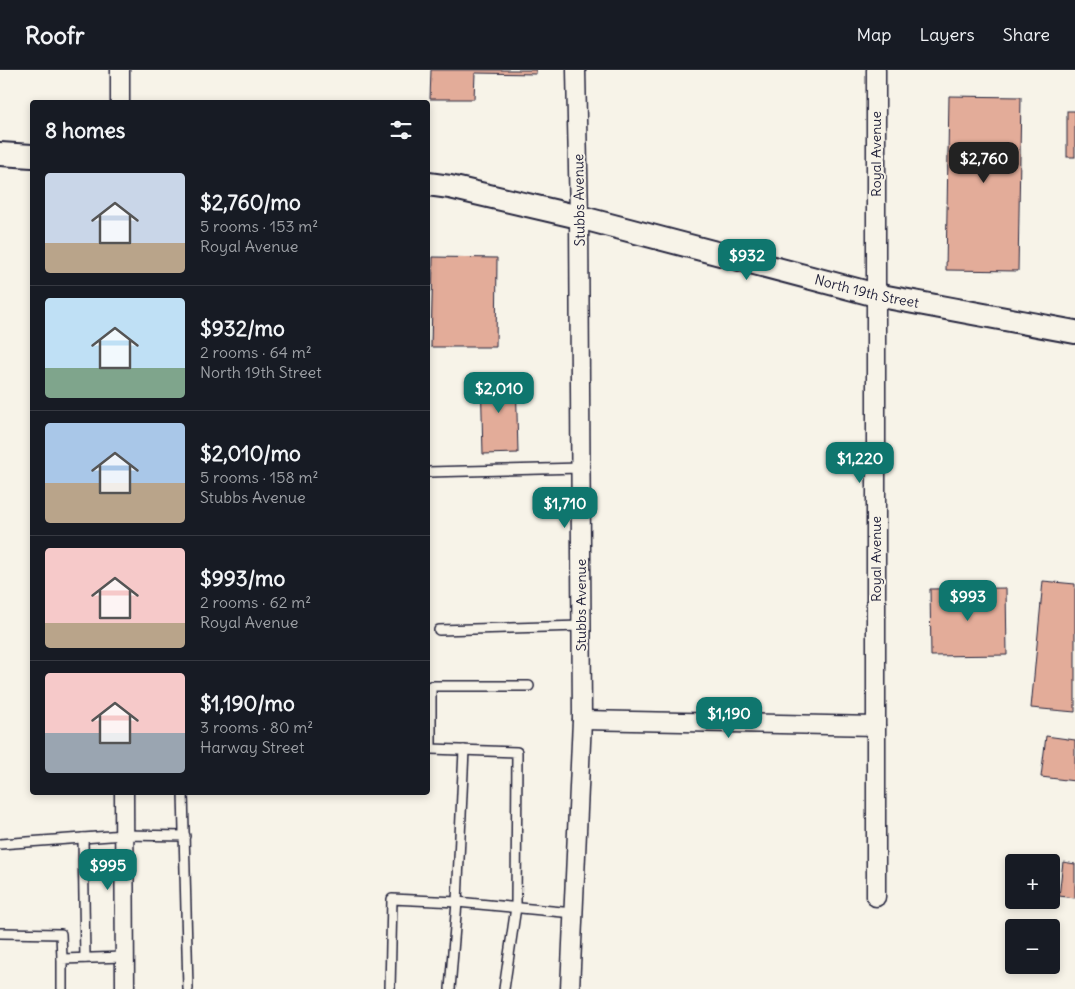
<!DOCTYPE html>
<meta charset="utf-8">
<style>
body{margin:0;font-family:Delius,sans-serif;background:#242831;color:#f1f3f6;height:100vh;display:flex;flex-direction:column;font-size:19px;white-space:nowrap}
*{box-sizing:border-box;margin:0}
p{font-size:16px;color:#9ea1a6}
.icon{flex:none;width:28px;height:28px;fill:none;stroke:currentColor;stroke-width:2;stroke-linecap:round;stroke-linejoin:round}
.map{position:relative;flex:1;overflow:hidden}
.side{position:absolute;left:30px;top:30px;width:400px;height:695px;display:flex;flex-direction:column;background:#171b24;border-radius:5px;box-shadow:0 2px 8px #0003}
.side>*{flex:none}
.fabs{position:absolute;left:1005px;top:784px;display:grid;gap:10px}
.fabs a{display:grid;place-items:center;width:55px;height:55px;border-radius:5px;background:#171b24;box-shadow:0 2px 8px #0003;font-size:25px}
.price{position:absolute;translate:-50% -42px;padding:0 11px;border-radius:10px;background:#0f766e;color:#fff;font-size:16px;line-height:32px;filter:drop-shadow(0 1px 2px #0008)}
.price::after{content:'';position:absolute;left:50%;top:30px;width:15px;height:11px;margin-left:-8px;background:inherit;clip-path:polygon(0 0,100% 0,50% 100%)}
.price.selected{background:#222;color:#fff}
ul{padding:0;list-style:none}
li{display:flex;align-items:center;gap:15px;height:125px;padding:0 15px}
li+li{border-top:1px solid #363941}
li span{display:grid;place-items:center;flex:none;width:140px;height:100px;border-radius:5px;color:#555}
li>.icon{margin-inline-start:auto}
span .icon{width:60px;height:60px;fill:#fffc;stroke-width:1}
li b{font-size:21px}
h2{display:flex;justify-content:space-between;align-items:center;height:60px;padding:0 15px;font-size:21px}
header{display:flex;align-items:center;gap:30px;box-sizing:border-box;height:70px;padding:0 25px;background:#171b24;border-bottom:1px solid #363941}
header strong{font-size:24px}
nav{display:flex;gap:28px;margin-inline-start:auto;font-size:18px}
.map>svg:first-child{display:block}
.building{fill:#e3ac99;stroke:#22223b}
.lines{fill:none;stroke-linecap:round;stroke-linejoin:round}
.service-casing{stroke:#22223b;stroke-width:12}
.minor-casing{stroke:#22223b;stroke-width:21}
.tertiary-casing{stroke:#22223b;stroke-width:26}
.service{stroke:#f7f3e8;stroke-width:9}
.minor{stroke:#f7f3e8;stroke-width:18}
.tertiary{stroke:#f7f3e8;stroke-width:22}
.labels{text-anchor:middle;stroke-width:4;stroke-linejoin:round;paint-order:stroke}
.street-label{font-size:14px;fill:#22223b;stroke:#f7f3e8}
</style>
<header>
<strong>Roofr</strong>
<nav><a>Map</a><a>Layers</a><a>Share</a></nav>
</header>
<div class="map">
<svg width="1075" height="919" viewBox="0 0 1075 919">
<rect width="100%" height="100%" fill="#f7f3e8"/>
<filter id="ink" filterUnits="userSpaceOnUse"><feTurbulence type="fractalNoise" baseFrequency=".02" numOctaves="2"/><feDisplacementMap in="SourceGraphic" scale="10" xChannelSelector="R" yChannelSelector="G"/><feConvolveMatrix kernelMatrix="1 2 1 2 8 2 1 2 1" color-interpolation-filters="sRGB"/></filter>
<g filter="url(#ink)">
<g class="building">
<polygon points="431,0 536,0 536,4 475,3 474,29 430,29"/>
<polygon points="949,26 1021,27 1018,201 946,200"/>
<rect x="1067" y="41" width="8" height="46"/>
<polygon points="433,187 497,188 496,277 431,277"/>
<polygon points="481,304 516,304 518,383 483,384"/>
<polygon points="1043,511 1075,514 1075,642 1031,638"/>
<polygon points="1006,518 1007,585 931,586 930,519"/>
<polygon points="1046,666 1075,670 1075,711 1041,707"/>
<polygon points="1063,792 1075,794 1075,828 1059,826"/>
</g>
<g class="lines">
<defs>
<g id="service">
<polyline points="428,402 581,398"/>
<polyline points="439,560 581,556"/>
<polyline points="183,722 188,919"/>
<polyline points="83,768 85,888"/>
<polyline points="0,774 124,765 185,766"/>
<polyline points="0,863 61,864 62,889"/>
<polyline points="62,919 62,889 124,887"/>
<polyline points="390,919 392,829 457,832 573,843"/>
<polyline points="450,919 457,832 464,680"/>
<polyline points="504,919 516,837 517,682 431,679 431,616 529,616"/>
</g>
<g id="minor">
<polyline points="120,0 120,32"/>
<polyline points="582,650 876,656"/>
<polyline points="124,722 125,919"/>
<polyline points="876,827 876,0"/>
<polyline points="570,919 582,650 579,147 576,0"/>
</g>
<g id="tertiary">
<polyline points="0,84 32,86"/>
<path id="s1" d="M 428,114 L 450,117 L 579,147 L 876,225 L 1075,262"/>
</g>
</defs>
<use href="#service" class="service-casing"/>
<use href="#minor" class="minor-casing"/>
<use href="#tertiary" class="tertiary-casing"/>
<use href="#service" class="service"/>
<use href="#minor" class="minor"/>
<use href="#tertiary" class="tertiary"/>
</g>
</g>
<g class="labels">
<g class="street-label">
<text transform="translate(876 84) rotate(-90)" y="5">Royal Avenue</text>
<text transform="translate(579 130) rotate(-91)" y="5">Stubbs Avenue</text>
<text dy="5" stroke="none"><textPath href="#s1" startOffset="452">North 19th Street</textPath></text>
<text transform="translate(876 489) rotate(-90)" y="5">Royal Avenue</text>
<text transform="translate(581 535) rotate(-90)" y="5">Stubbs Avenue</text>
</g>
</g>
</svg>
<div class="fabs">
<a>+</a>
<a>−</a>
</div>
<b class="price selected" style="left:984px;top:114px">$2,760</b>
<b class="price" style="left:747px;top:211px">$932</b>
<b class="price" style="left:499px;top:344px">$2,010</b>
<b class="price" style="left:860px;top:414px">$1,220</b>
<b class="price" style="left:565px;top:459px">$1,710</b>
<b class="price" style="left:968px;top:552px">$993</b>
<b class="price" style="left:729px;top:669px">$1,190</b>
<b class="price" style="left:108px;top:821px">$995</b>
<section class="side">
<h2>8 homes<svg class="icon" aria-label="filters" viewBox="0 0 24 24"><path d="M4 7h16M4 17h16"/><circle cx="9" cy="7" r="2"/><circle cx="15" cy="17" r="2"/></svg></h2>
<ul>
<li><span style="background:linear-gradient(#c9d6e8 70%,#b9a48a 0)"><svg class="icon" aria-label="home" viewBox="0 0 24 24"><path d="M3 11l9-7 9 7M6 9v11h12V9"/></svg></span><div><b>$2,760/mo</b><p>5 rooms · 153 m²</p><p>Royal Avenue</p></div></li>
<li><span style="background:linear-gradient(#bfe0f5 70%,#7fa58c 0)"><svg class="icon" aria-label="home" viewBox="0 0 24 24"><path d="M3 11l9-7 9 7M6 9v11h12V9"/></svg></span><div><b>$932/mo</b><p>2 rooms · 64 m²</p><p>North 19th Street</p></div></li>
<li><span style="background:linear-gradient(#a9c7e8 60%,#b9a48a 0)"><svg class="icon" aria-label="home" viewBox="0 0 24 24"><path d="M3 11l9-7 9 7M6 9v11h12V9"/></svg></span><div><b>$2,010/mo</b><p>5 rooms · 158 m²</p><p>Stubbs Avenue</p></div></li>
<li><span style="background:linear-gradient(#f6c9c9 75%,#b9a48a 0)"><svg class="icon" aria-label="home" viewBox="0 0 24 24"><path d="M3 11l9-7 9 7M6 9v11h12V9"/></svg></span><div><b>$993/mo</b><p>2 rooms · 62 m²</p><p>Royal Avenue</p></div></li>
<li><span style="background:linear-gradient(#f6c9c9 60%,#9aa5b1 0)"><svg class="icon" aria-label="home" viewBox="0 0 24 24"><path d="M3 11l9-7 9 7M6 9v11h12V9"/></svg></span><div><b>$1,190/mo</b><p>3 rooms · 80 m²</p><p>Harway Street</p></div></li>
</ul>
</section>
</div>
